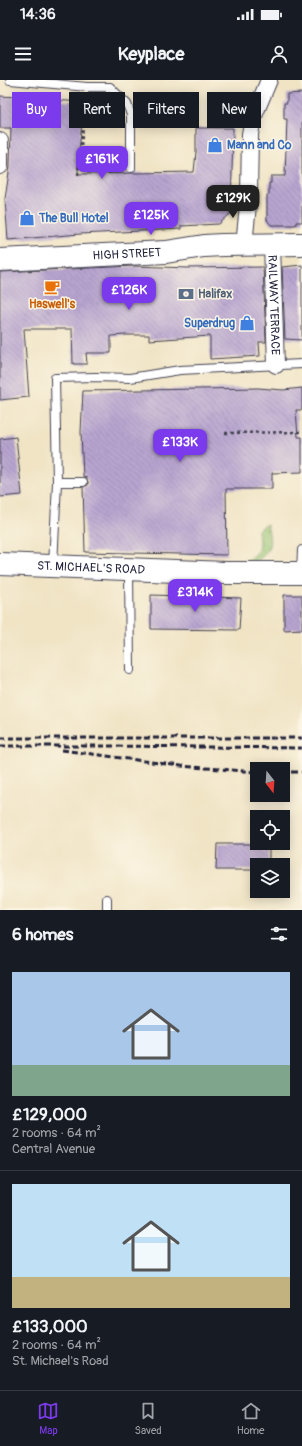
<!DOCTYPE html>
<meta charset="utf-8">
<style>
body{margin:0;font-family:Pangolin,sans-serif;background:#242831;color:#f1f3f6;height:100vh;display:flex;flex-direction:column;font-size:15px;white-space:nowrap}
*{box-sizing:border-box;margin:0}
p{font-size:13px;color:#9ea1a6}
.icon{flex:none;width:22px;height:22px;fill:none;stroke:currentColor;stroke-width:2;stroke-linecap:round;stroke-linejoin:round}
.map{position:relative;height:830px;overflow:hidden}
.details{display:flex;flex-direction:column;background:#171b24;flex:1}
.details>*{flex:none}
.banner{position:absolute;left:12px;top:12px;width:278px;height:36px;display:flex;gap:8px}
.needle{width:26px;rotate:163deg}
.controls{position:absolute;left:250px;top:682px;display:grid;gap:8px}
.controls a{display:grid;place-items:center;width:40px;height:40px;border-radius:0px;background:#171b24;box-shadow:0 2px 10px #0003;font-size:20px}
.price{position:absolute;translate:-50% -34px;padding:0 9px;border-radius:8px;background:#7c3aed;color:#fff;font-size:13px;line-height:26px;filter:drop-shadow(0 1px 2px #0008)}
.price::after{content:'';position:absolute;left:50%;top:24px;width:12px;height:9px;margin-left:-6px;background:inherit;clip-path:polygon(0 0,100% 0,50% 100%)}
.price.on{background:#222;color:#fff}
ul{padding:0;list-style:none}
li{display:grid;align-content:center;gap:8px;height:212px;padding:0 12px}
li+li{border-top:1px solid #363941}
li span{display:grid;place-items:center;height:124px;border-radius:0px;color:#555}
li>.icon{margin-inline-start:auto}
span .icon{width:72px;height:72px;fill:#fffc;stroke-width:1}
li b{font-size:17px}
h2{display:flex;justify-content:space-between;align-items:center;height:48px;padding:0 12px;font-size:17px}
.tag{padding:0 14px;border-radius:0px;background:#171b24;box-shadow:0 2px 10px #0003;font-size:14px;line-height:36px}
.tag.on{background:#7c3aed;color:#fff}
.status{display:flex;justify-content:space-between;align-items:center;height:28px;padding:0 20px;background:#171b24;direction:ltr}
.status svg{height:11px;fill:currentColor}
header{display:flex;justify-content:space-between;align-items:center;height:52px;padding:0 12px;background:#171b24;font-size:18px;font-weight:800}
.dock{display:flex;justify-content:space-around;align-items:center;height:56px;border-top:1px solid #363941;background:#171b24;font-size:11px;color:#9ea1a6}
.dock a{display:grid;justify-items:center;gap:2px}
.dock .on{color:#7c3aed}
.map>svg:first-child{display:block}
.grass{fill:url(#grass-dots);stroke:#5e7457}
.building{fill:url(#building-back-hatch)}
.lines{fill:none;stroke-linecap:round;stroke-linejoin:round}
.lane-casing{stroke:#413f50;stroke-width:10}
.street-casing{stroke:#413f50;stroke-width:18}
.secondary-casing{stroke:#413f50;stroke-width:24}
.primary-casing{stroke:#413f50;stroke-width:24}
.path{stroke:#413f50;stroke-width:2.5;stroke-dasharray:3 3;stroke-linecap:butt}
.lane{stroke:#fff;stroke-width:8}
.street{stroke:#fff;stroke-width:16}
.secondary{stroke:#fff;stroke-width:22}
.primary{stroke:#fff;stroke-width:22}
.rail{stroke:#22223b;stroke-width:3;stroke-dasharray:6 3;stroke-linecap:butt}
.labels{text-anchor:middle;stroke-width:3;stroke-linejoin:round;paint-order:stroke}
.shop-label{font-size:12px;font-weight:bold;fill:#366cbe;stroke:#fcf5e5;text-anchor:start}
.street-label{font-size:12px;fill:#22223b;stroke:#fcf5e5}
.service-label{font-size:12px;font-weight:bold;fill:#4e5e75;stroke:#fcf5e5;text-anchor:start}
.food-label{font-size:12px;font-weight:bold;fill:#c56008;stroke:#fcf5e5}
</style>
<div class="status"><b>14:36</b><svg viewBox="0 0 49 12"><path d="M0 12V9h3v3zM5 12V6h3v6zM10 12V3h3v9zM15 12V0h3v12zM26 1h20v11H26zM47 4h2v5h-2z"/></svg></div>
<header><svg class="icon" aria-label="menu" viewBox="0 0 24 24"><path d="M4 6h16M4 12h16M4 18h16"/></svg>Keyplace<svg class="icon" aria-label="person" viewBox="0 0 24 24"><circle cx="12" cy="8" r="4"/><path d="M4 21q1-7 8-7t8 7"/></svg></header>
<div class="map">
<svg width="302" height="830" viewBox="0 0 302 830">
<defs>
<pattern id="grass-dots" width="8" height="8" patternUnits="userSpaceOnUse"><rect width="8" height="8" fill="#9ac573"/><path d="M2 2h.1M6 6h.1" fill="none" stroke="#84a964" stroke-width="1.8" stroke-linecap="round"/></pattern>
<pattern id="building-back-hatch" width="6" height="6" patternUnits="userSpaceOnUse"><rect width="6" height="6" fill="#b8a5d0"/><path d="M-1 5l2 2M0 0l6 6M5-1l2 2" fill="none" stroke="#9586aa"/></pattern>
</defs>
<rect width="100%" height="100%" fill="#fcf5e5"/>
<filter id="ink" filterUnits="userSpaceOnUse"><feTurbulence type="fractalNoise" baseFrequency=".025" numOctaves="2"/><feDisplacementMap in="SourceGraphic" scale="8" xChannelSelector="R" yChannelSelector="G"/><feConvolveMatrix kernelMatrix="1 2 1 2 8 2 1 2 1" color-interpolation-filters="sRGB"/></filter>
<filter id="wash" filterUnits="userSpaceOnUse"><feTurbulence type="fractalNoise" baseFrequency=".012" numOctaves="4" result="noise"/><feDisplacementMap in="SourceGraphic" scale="16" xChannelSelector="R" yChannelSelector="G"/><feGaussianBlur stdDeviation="0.9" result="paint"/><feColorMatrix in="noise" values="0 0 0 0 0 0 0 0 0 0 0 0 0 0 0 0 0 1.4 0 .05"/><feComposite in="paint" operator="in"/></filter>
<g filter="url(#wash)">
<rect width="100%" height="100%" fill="#f0e4c5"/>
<path class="grass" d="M 267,444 C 268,450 271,460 269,466 C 265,478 254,484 242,485 C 260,471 260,472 258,450 Z"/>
<g id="blocks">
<g class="building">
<polygon points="302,13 302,142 296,142 296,145 271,145 267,140 267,115 269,115 269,103 271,103 271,96 285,96 287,39 284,39 284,23 287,23 287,14"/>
<polygon points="0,16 51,19 51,20 84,22 78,81 78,94 194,92 196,72 196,48 233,48 231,133 219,144 181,146 181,149 80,154 8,160 5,119 10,86 11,48 0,48"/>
<polygon points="302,185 302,260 285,259 282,187"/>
<polygon points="134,186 187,188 263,187 266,262 259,262 260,276 210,279 210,256 149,260 149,255 125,255 111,256 111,273 86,273 87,284 73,284 72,249 24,249 29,317 0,320 0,192"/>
<polygon points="258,308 283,310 302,308 302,330 296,330 298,357 302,357 302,392 272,393 272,409 226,409 227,475 85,472 83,407 88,405 88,402 86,397 83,396 81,352 83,311"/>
<polygon points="16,357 22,415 0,417 0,359"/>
<polygon points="151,515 241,518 239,550 151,549"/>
<polygon points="284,515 302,515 302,549 284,550"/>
<polygon points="217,764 269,764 269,785 257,785 257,790 216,790"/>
</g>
</g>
</g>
<g filter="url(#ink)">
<use href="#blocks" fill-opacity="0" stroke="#413f50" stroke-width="1"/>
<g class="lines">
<defs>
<g id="lane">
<polyline points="10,0 87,7 110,7 127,24 131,35 131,88"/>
<polyline points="57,402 83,402"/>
<polyline points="53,486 57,402 55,298 95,297 130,298 180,290 302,284"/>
<polyline points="129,490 130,590"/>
<polyline points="301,493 302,470"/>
<polyline points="107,830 107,819"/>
</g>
<g id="street">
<polyline points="0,61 0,86"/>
<polyline points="244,165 249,115 250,54 253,38 269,0"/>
<path id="s1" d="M 272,165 L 276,285"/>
</g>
<g id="secondary">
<path id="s2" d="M 0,180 L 166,172 L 204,166 L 222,165 L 302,164"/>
</g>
<g id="primary">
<path id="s3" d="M 0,484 L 226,493 L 302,493"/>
</g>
</defs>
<use href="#lane" class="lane-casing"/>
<use href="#street" class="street-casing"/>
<use href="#secondary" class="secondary-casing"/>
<use href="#primary" class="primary-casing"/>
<g class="path">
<polyline points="78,95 86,18"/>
<polyline points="225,353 302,352"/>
</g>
<use href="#lane" class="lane"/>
<use href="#street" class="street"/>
<use href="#secondary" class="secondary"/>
<use href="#primary" class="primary"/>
<g class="rail">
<polyline points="0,658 302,658"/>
<polyline points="0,666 109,666 302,668"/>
<polyline points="62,670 181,686 257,692"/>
<polyline points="283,692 302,692"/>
</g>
</g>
</g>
<defs>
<symbol id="shop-bare" viewBox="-9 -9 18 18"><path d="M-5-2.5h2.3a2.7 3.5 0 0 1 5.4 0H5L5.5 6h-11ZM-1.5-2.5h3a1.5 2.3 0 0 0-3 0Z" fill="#3f7fe0" stroke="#fcf5e5" stroke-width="2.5" paint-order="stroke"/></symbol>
<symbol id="cafe-bare" viewBox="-9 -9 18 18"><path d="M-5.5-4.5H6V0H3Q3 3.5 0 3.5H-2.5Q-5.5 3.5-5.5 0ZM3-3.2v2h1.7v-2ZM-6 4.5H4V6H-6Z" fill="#e8710a" stroke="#fcf5e5" stroke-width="2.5" paint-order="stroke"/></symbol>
<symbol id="bank-bare" viewBox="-9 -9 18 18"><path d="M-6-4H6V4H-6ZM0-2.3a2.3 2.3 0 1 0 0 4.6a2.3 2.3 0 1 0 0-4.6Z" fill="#5c6f8a" stroke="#fcf5e5" stroke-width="2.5" paint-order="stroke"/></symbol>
</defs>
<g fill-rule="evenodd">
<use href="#shop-bare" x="204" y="54" width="22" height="22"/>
<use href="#shop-bare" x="16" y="127" width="22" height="22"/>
<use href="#cafe-bare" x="41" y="196" width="22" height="22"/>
<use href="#bank-bare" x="175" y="203" width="22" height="22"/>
<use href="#shop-bare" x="236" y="232" width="22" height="22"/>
</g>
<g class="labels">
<g class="shop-label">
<text x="227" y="69">Mann and Co</text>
<text x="39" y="142">The Bull Hotel</text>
<text x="235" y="247" text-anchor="end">Superdrug</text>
</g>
<g class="street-label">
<text dy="4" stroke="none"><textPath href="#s2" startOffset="127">HIGH STREET</textPath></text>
<text dy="4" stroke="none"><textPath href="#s1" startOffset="60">RAILWAY TERRACE</textPath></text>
<text dy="4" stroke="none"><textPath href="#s3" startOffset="91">ST. MICHAEL'S ROAD</textPath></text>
</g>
<g class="service-label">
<text x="198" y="218">Halifax</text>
</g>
<g class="food-label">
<text x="52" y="228">Haswell's</text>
</g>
</g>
</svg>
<div class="controls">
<a><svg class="needle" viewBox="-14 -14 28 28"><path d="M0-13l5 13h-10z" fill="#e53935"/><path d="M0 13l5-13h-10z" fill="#9ea1a6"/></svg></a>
<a><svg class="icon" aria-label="locate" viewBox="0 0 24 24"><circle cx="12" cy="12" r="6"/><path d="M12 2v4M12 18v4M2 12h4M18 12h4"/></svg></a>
<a><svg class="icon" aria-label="layers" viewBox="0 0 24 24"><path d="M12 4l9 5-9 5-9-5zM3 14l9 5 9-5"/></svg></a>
</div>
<b class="price" style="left:102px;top:100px">£161K</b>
<b class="price on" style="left:233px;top:139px">£129K</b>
<b class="price" style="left:151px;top:156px">£125K</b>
<b class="price" style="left:129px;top:231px">£126K</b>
<b class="price" style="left:180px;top:383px">£133K</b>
<b class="price" style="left:195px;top:533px">£314K</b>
<div class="banner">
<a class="tag on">Buy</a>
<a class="tag">Rent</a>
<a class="tag">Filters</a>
<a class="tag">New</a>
</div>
</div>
<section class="details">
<h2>6 homes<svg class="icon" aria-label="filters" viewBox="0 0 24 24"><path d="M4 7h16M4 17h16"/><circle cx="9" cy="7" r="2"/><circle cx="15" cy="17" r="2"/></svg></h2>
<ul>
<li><span style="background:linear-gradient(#a9c7e8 75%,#7fa58c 0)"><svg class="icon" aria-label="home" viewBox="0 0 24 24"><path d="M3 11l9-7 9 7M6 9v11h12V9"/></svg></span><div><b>£129,000</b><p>2 rooms · 64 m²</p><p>Central Avenue</p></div></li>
<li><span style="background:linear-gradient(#bfe0f5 75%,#c2b280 0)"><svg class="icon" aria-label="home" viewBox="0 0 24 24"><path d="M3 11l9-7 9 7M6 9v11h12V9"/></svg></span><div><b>£133,000</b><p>2 rooms · 64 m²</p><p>St. Michael's Road</p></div></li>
</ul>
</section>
<nav class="dock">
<a class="on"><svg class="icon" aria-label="map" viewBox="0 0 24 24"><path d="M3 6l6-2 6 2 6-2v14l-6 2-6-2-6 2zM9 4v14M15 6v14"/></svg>Map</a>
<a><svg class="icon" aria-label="saved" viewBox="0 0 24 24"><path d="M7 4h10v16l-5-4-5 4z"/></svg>Saved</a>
<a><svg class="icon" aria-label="home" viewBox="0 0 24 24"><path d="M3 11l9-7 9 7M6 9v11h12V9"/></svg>Home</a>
</nav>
